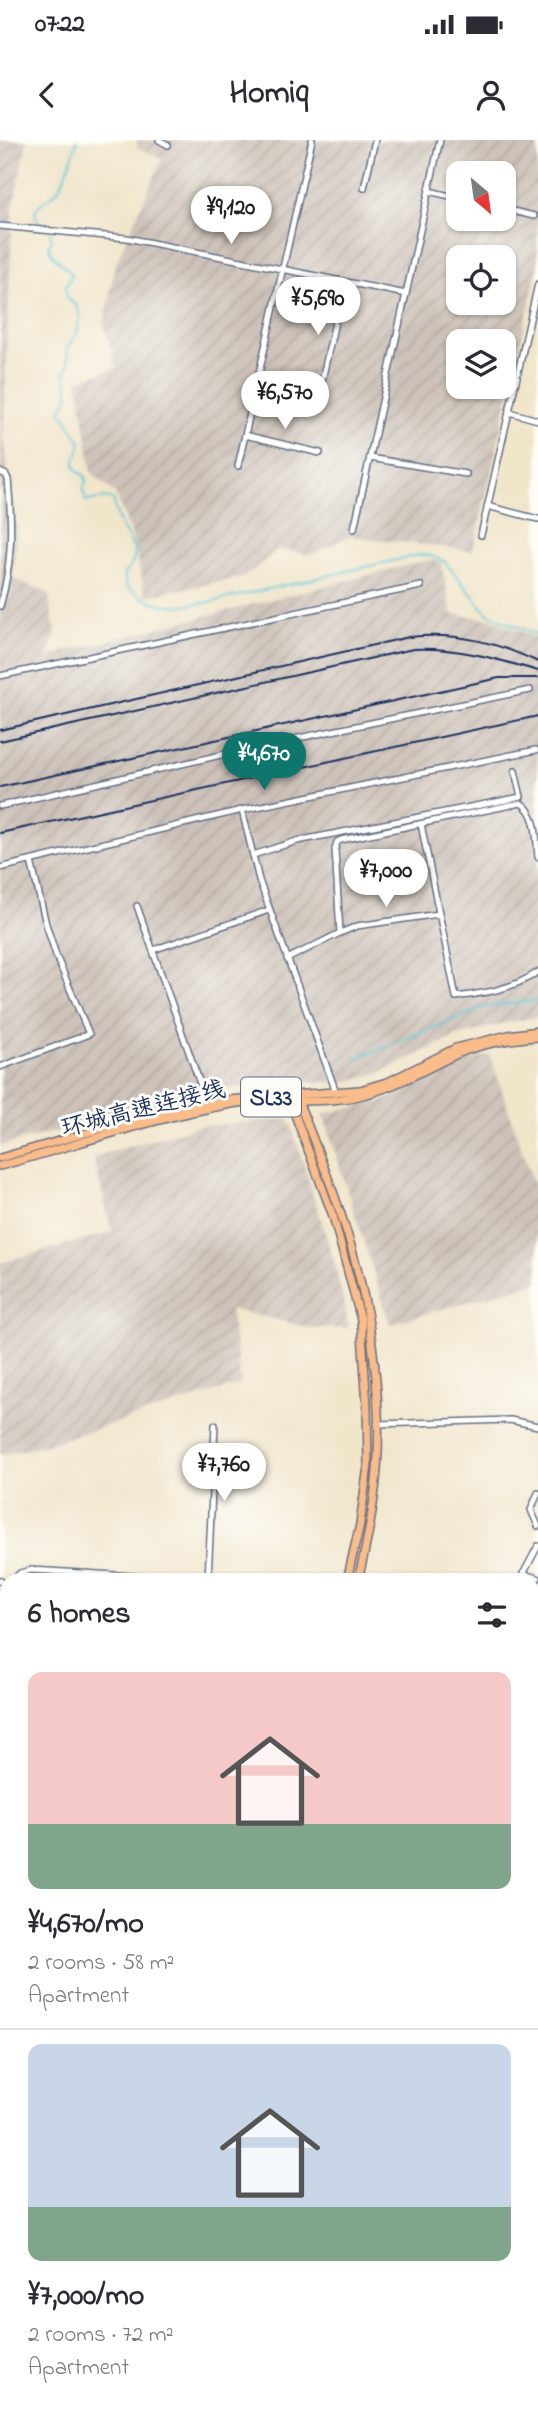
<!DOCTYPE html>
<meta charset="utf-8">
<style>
body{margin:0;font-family:"Indie Flower","LXGW WenKai TC",sans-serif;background:#f7f7f7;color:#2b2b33;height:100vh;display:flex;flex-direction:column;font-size:26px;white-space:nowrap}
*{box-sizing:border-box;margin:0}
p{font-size:23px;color:#7c7c81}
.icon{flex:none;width:38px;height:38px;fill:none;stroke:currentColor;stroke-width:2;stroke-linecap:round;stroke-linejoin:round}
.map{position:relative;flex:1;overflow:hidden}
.panel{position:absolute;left:0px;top:1433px;width:539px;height:842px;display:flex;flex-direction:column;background:#fff;border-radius:21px 21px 0 0;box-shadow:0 2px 5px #0004}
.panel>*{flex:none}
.needle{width:46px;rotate:151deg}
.fabs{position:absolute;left:446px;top:21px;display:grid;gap:14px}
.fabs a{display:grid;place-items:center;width:70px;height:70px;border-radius:14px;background:#fff;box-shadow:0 2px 5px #0004;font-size:35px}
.price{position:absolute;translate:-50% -60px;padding:0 16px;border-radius:24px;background:#fff;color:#222;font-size:23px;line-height:46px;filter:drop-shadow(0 2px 4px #0008)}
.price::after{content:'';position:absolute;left:50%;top:42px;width:21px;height:16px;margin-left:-10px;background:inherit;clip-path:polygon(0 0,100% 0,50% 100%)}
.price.current{background:#0f766e;color:#fff}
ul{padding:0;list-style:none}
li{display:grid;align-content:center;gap:14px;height:371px;padding:0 28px}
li+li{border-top:2px solid #e1e1e2}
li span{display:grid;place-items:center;height:217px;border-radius:14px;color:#555}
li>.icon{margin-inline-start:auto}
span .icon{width:126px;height:126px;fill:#fffc;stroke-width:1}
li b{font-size:30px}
h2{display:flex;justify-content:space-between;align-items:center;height:84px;padding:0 28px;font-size:30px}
.status{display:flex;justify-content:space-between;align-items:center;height:49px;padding:0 35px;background:#fff;direction:ltr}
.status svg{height:19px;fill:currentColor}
header{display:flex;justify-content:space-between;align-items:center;height:91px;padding:0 28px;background:#fff;font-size:32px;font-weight:700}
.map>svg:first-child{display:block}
.industrial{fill:url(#industrial-furrows);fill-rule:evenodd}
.water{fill:url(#water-rules);stroke:#3c7b9b;stroke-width:2}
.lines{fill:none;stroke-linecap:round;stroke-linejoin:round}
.stream{stroke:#5dc7d8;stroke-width:2}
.minor-casing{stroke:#666f84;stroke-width:8}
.major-casing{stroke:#666f84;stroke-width:10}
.highway-casing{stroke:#666f84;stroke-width:10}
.minor{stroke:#fff;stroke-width:5}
.major{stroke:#f9bc8a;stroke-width:7}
.highway{stroke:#f9bc8a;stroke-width:8}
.rail{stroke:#1b2f5e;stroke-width:2}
.labels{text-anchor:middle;stroke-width:6;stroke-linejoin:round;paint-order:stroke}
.shield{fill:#fdfcf7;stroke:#5f6c8c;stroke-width:2}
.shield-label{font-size:23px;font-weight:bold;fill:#1b2f5e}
.street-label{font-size:24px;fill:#1b2f5e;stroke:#fdfcf7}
</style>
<div class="status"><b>07:22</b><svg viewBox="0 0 49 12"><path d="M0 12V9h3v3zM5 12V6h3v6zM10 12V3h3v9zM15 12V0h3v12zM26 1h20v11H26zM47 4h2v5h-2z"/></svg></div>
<header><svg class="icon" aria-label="back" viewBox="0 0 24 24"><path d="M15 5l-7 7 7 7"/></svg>Homiq<svg class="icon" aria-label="person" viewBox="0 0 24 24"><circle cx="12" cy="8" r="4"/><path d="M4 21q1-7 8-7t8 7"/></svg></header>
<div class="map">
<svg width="538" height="2274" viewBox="0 0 538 2274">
<defs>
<pattern id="industrial-furrows" width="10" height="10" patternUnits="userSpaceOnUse" patternTransform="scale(1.75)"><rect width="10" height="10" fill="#cdc2b9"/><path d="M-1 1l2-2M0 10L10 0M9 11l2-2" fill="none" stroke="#afa7a1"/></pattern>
<pattern id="water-rules" width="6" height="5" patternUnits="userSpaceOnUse" patternTransform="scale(1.75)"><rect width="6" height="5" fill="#5dc7d8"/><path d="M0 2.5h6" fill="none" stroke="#4ca2b2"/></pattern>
</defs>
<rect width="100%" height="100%" fill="#fdfcf7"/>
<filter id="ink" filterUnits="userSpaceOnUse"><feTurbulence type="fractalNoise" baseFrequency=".0143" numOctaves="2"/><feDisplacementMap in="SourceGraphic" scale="14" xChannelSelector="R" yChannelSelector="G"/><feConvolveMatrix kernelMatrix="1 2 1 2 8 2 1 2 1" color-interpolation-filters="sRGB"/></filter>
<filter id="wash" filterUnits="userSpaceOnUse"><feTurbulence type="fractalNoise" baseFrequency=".00686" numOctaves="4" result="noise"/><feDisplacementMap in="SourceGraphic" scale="28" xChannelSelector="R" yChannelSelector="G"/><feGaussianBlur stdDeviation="1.57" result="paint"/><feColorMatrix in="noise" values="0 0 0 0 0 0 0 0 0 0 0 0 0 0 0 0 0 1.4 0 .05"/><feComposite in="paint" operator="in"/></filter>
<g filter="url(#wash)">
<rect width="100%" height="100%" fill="#f1e5ca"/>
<g class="industrial">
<polygon points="0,0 27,0 13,69 3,298 17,389 13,439 48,453 56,494 47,516 425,421 433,420 441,423 452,474 490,479 538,498 538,877 510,882 454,897 381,932 345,942 287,943 214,949 0,1006"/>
<path d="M 138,0 L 514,0 L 538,5 L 538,126 L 473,411 L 350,396 L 311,415 L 279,409 L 244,437 L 146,456 L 131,392 L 115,353 L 92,333 L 78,240 L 116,228 L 104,185 L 115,125 L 162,19 L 136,7 ZM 458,33 L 504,33 L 504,79 L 458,79 ZM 458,117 L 504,117 L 504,163 L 458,163 ZM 458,201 L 504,201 L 504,247 L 458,247 Z"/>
<polygon points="490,915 538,1057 538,1142 390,1184 323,974 386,960 465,922"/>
<polygon points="289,979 335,1124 349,1188 310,1188 230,1169 241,1244 44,1305 0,1315 0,1123 112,1092 93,1017 199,986"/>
</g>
<g class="water">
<polygon points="538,2220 538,2273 532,2274 525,2268 532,2268 532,2222"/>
<polygon points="293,2268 337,2268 342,2274 288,2274"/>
</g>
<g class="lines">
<g class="stream">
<path d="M 46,89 C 19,64 50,64 59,48 C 65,37 75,12 77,0"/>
<path d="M 50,92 L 52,101 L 49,103 C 48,118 65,122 72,135 L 65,147 L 68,158 L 77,167 L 80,175 L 77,193 L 67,208 L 68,225 L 65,232 L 69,256 L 61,271 L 81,302 C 79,318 66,324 85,336 L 86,342 L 83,349 L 86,361 L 106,358 L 113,360 C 116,367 116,376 120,383 C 130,404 145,412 124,434 L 126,446 C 155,469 171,467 206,463 L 419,415 L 432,416 L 445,422 L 488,474 L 538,495"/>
<polyline points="354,919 485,867 538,860"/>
</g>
</g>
</g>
<g filter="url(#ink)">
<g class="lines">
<defs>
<g id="minor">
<polyline points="159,0 168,5"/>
<polyline points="364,48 375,0"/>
<polyline points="429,51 458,58"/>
<polyline points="504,69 534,76"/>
<polyline points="0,86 127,98 406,154"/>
<polyline points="318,258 344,142"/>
<polyline points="509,272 538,280"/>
<polyline points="245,295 320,313"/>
<polyline points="370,318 466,334"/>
<polyline points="238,326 312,0"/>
<path d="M 0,332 L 6,335 L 8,339 C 12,385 13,422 0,466"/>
<polyline points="487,366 538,379"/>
<polyline points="354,389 440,0"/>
<polyline points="481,395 538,144"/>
<polyline points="0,536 421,446"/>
<polyline points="0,666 260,606 530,550"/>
<polyline points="242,670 259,740 336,952"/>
<path d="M 421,684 L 456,857 C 486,853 513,849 538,832"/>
<polyline points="253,715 297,701 521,657 515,631"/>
<polyline points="0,728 242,670 536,610"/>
<polyline points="137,766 208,966"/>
<polyline points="340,793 357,786 439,774"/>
<polyline points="153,810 269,770"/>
<path d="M 287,819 L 340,793 L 335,709 L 337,702 L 341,700 L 521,663 C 538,674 536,699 538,717"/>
<polyline points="0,927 89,894 57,818 46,784 31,721"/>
<polyline points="377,1284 510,1280 538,1286"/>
<polyline points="538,1353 531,1370 538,1386"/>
<polyline points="523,1434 538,1438"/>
<polyline points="0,1440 7,1447"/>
<polyline points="13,1440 20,1433 31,1430 200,1440"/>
<polyline points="208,1440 215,1285"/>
<polyline points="520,1440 538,1406"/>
<polyline points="0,1479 3,1463"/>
<polyline points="0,1746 7,1736"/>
<polyline points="0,1800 7,1814"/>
<polyline points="0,1900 7,1897"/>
<polyline points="532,1911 538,1912"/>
<polyline points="0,2086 7,2091"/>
<polyline points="532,2093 538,2076"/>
<polyline points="0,2135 7,2124"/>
<polyline points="158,2268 159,2274"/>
<polyline points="389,2268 395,2274"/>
<polyline points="505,2268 506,2274"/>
</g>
<g id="major">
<path d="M 297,958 C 318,1012 341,1067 356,1124 C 373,1186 382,1266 377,1330 C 374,1368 367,1404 358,1440"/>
<polyline points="289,959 333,1076 361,1180 367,1265 368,1326 360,1384 347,1440"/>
<polyline points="0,1018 100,989 214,961 360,950 390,941 456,908 508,895 538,891"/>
<path d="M 0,1026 C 77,1005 152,978 231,964 C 274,957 320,966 363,955 C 396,947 425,929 455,915 C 481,903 510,899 538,897"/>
</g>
<g id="highway">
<polyline points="532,2163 538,2154"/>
<polyline points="532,2186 538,2178"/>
<polyline points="451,2274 455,2268"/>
<polyline points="469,2274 474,2268"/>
</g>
</defs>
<use href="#minor" class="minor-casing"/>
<use href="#major" class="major-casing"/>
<use href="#highway" class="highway-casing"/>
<use href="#minor" class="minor"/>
<use href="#major" class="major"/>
<use href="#highway" class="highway"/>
<g class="rail">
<path d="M 0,590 L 409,497 C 456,492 496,502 538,522"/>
<path d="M 0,601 L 413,509 C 457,507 497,519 538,531"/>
<polyline points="0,647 499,538 538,538"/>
<polyline points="0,693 538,576"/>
<polyline points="532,1854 538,1840"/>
<polyline points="0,1902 7,1904"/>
<polyline points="532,2070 538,2072"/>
<polyline points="277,2274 282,2268"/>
</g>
</g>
</g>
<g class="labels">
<rect class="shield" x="241" y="937.5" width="60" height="39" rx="5"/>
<g class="shield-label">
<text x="271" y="965">SL33</text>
</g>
<g class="street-label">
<text transform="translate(143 968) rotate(-14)" y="8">环城高速连接线</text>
</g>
</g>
</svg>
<div class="fabs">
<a><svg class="needle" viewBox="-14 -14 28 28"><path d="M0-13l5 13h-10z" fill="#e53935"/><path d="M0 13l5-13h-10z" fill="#7c7c81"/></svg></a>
<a><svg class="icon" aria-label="locate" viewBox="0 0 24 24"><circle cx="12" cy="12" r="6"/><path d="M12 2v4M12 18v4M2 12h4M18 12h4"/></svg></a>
<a><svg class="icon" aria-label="layers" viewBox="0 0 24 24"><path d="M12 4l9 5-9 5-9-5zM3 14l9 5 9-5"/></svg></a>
</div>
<b class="price" style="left:231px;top:106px">¥9,120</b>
<b class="price" style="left:318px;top:197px">¥5,690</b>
<b class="price" style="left:285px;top:291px">¥6,570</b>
<b class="price current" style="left:264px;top:652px">¥4,670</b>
<b class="price" style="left:386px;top:769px">¥7,000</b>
<b class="price" style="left:224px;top:1363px">¥7,760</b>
<section class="panel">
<h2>6 homes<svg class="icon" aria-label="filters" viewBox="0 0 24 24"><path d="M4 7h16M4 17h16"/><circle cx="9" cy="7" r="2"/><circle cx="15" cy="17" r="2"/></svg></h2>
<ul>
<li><span style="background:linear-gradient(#f6c9c9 70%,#7fa58c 0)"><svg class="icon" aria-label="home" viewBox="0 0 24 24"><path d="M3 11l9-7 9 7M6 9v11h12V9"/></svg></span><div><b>¥4,670/mo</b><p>2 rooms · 58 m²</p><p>Apartment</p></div></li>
<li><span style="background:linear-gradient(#c9d6e8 75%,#7fa58c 0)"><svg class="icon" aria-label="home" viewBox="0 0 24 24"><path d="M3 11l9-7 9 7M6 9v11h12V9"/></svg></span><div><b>¥7,000/mo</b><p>2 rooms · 72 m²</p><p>Apartment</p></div></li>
</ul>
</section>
</div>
